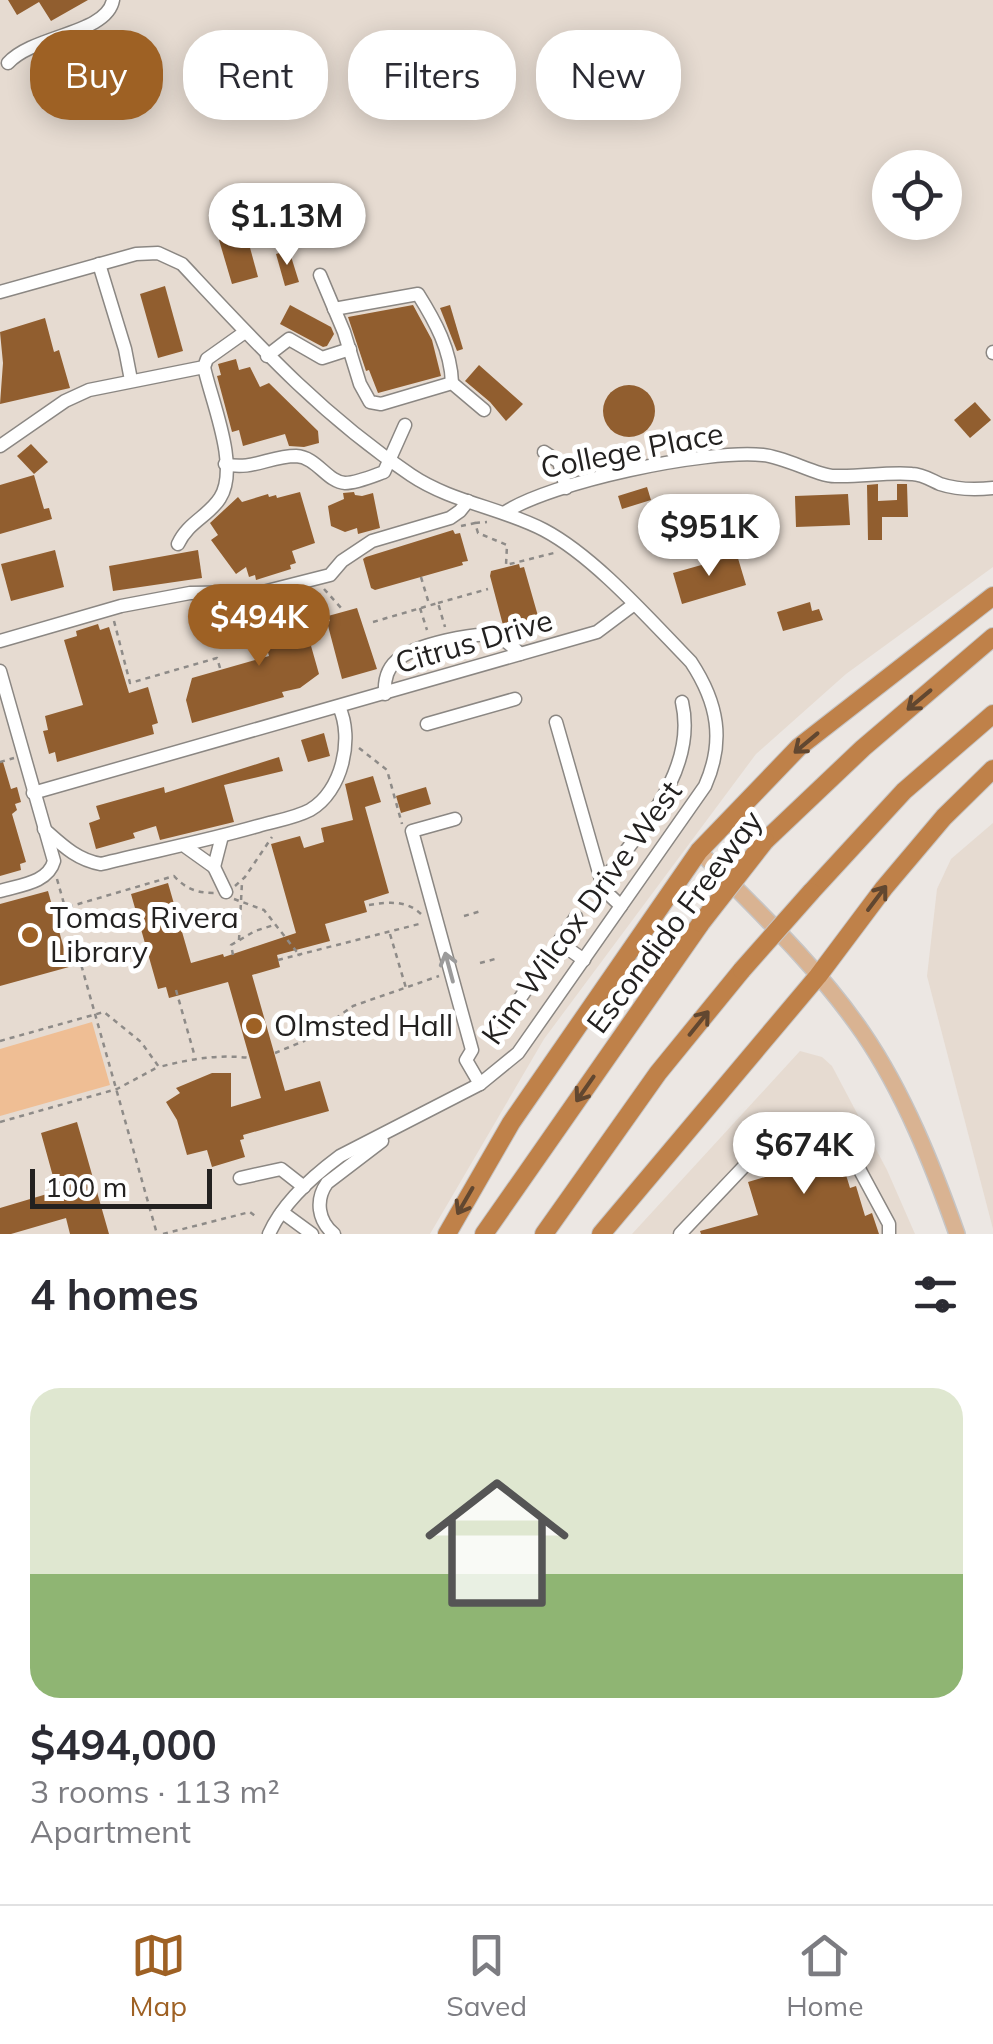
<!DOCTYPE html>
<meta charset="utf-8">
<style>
body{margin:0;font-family:Mulish,sans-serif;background:#f7f7f7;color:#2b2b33;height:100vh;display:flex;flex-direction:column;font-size:38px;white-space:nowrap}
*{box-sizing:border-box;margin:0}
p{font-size:32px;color:#7c7c81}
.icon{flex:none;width:55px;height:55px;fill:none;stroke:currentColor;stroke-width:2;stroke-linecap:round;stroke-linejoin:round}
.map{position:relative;height:1234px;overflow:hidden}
.sheet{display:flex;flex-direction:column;background:#fff;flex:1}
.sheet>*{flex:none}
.top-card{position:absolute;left:30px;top:30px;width:935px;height:90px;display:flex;gap:20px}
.tools{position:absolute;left:872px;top:150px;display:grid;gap:20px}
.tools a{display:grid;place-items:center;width:90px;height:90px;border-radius:50%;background:#fff;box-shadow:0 5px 25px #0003;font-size:50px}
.scale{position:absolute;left:30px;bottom:25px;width:182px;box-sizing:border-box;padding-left:10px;border:5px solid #232120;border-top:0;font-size:28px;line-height:35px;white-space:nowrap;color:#232120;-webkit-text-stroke:8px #fff;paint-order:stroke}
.price{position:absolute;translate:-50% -85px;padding:0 22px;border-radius:35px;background:#fff;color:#222;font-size:32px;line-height:65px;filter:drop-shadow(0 2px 5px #0008)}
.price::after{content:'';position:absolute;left:50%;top:60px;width:30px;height:22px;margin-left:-15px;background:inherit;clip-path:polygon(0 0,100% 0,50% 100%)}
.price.on{background:#9e6124;color:#fff}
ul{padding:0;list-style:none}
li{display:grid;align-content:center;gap:20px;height:530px;padding:0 30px}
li+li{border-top:2px solid #e1e1e2}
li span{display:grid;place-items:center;height:310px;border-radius:30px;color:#555}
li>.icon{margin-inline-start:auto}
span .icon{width:180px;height:180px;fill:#fffc;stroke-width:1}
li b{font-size:42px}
h2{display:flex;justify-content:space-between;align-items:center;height:120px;padding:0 30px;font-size:42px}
.chip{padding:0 35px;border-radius:40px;background:#fff;box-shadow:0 5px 25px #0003;font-size:35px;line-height:90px}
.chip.on{background:#9e6124;color:#fff}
.menu{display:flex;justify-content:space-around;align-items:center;height:140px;border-top:2px solid #e1e1e2;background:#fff;font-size:28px;color:#7c7c81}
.menu a{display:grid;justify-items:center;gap:5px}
.menu .on{color:#9e6124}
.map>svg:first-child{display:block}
.built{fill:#e6dbd1;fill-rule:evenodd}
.green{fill:#efbe94}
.building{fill:#915e2f}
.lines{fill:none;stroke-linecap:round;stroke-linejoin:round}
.minor-casing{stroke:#8b8783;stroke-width:15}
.major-casing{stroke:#c6c5c5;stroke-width:18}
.highway-casing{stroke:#c6c5c5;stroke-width:20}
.path{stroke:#8e8b88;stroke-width:2.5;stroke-dasharray:5 5;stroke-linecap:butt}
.minor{stroke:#fff;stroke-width:12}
.major{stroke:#d9b392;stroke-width:15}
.highway{stroke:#bf8149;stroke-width:18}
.highway-bridge-casing{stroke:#c6c5c5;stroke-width:20;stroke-linecap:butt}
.highway-bridge{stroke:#bf8149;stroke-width:18}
.oneway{stroke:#614730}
.oneway2{stroke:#9c9b9b}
.poi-dot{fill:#9e6124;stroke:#fff;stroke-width:4}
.labels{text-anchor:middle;stroke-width:10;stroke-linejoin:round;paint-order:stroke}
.street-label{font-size:30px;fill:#232120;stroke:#fff}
.poi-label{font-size:30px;fill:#232120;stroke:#fff;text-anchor:start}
</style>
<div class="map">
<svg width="993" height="1234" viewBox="0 0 993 1234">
<rect width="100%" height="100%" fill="#ece7e3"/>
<g class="built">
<path d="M 0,0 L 993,0 L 993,567 L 846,674 L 756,754 L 544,1039 L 430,1234 L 0,1234 ZM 890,168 L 945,168 L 945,222 L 890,222 Z"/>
<polygon points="993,823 993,1229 927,976 937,889 951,859"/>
<polygon points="800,1051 822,1057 832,1066 887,1170 915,1234 632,1234"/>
</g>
<polygon class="green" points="92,1022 110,1085 0,1116 0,1049"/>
<g class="building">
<polygon points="8,0 88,0 51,21 39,2 17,15"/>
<polygon points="246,233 258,277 232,284 219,240"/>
<polygon points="289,250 299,282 285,286 276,254"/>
<polygon points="165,286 183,351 158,358 140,294"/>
<polygon points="290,305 331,327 334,334 327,346 323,347 280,324"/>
<polygon points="413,305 432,340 441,376 378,393 369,370 366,371 348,317"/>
<polygon points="450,305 463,349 457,351 440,308"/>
<polygon points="45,318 54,352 59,350 70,388 0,404 3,363 0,332"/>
<polygon points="236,359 239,370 250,367 260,387 269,383 318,431 319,443 304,447 289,446 285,434 243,446 239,430 232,432 217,376 221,375 218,364"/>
<polygon points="479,365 523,404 506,421 490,402 465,381"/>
<circle cx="629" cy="411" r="26"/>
<polygon points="975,402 991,420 970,438 954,420"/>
<polygon points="31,444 48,462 34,474 17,456"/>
<polygon points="34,475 44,509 49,508 52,519 0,534 0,485"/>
<polygon points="878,484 878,501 897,500 897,484 907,484 908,517 882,517 882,540 868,540 867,485"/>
<polygon points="647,487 651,500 622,509 618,496"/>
<polygon points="300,492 315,543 292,551 296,563 290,565 291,569 256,580 255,575 249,577 246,567 236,574 211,540 218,535 210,523 238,497 242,502 268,494 269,497 276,495 277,498"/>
<polygon points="354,492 355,495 362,496 373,493 380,528 358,534 357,528 345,532 331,526 328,506 344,499 343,493"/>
<polygon points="848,494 850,525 796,527 795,496"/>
<polygon points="453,530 455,534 460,533 468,561 462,562 463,565 375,590 371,588 363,559 366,557"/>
<polygon points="55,550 64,587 11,601 1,564"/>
<polygon points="198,550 202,578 113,591 109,566"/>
<polygon points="737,555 746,585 682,604 673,573"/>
<polygon points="519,564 520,568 524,567 540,623 510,632 504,629 490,576 491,571"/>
<polygon points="298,600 319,674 300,688 282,692 284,697 192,723 186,700 192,678 269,656 257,612"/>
<polygon points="810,602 812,611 819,609 823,620 783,631 777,612"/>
<polygon points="357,608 377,669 342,679 327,622 330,621 328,616"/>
<polygon points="98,624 100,630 109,627 129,693 148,687 158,723 152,725 154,734 57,762 55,752 49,754 43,731 48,730 45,716 83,705 64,640 77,636 76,631"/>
<polygon points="324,733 330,756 308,762 301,740"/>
<polygon points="279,757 283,771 224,785 234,822 160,840 156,826 133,833 135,838 96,849 89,823 100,819 96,806 164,787 165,793"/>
<polygon points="0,762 3,762 11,789 17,787 21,802 15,804 17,810 12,814 26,862 20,864 21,870 0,876"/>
<polygon points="373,776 381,802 365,807 389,893 364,901 367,912 325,924 330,941 277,955 280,967 252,975 285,1091 320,1081 329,1111 243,1135 244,1139 240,1140 245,1157 212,1167 207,1150 187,1155 177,1120 166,1102 180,1093 176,1088 212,1073 231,1073 231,1107 261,1098 228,982 169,998 166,987 158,989 131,894 168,883 191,963 223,954 224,957 296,933 271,844 300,836 304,848 324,842 321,828 353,820 345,784"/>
<polygon points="426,787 431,804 401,813 396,796"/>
<polygon points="48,891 69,967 0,986 0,904"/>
<polygon points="77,1122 109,1234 70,1234 66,1218 11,1234 0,1234 0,1208 57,1191 41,1133"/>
<polygon points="826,1133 833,1157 840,1155 850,1188 856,1186 865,1216 872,1213 879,1234 701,1234 700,1231 758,1215 748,1182 779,1173 773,1151"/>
</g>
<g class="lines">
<defs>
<g id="minor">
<path d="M 8,63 C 33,35 107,34 113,0"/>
<polyline points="99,264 125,349 131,380"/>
<polyline points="320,275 344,332 360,384 370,402 381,404 452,383 484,410"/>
<path d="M 0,292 L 136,254 L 158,253 L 182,264 C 256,343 320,414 411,475 C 451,502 502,508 544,530 C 595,557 650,620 691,662 C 718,703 725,741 705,786 L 518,1053 L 480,1084 L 340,1156 C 313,1176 283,1202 269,1234"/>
<path d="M 334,309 L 418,294 C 435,321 451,350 452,383"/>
<polyline points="993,353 993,352"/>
<polyline points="267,356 289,339 322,358 350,349"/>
<polyline points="0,446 65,401 89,390 204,367 207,359 245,332"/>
<polyline points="544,452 559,462 566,488"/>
<path d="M 225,464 C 251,471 270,456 296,456 C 317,457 327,482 345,483 C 357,483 373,476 384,472 L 405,425"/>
<path d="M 504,513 C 550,482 706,449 763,455 C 786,457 817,476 835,476 C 861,477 886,472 912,474 C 922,474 931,480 940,484 C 958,490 975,490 993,488"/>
<path d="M 178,544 C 188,522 209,516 220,498 C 240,467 211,400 204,367"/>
<polyline points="0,641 121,606 190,593 263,592 330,575 342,561 372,541 450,518 460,511 468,501"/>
<path d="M 0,671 L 54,861 C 48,883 20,885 0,891"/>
<path d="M 385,694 C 384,679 387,667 400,658 C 415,646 475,631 494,636 C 505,639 512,646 520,654"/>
<polyline points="556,722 604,890 621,906"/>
<polyline points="427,724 515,699"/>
<polyline points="33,793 597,632 633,605"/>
<polyline points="455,819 412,831 472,1050 466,1060 480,1084"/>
<path d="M 44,829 C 62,845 77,860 101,864 C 154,851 206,841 258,826 C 275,821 295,818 310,810 C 342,792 354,738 339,707"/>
<polyline points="186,847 214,867 222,836"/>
<polyline points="214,867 226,892"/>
<path d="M 602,883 C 639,831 698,771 682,702"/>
<polyline points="560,943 584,960"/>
<polyline points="512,1010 576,917"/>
<polyline points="240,1178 281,1169 304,1187"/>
<polyline points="282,1212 312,1234"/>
<path d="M 334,1234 C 318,1221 315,1200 327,1183 L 382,1141"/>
<polyline points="680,1234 770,1139 828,1122 836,1126 889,1224 889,1234"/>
</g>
<path id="major" d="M 699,851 C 756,909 817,966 863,1033 C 904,1093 933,1166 957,1234"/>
<g id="highway">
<polyline points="765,841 863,748 993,637"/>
<polyline points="811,892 904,791 993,714"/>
<polyline points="447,1234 511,1123 699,851 799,747 993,596"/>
<polyline points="484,1234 701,923"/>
<polyline points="544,1234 658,1073 742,970"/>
<polyline points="601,1234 818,976 884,888 944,817 993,769"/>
</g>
</defs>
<use href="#minor" class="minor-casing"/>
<use href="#major" class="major-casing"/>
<use href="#highway" class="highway-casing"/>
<g class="path">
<polyline points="475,523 487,522"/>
<polyline points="461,526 475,523 478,533 507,545 506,565 554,553"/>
<polyline points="421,577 429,604"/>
<polyline points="324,589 343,610"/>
<polyline points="438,603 488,589"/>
<polyline points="420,608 427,630"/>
<polyline points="114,621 130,683 217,658 220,668"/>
<polyline points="373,622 438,603 445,627"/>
<polyline points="359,748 387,770 402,824"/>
<polyline points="0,762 14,758"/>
<polyline points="57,879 157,1234"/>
<polyline points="235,886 245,877 272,837"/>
<polyline points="234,899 264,910 300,956"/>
<path d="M 369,905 C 388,902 407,900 421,914"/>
<path d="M 68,907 L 174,876 C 186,889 197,893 214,893"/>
<polyline points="464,916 481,911"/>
<polyline points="390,934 406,988"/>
<polyline points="239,940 242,882"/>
<polyline points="233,955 231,945 255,931 274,925"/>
<polyline points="278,960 423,923"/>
<polyline points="480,963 495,959"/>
<polyline points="176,990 195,1057"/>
<path d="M 0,1041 L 104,1012 L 141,1042 L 159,1067 C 190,1059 218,1054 250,1058"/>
<polyline points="275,1053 304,1041 353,1006 439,976"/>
<polyline points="0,1122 117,1089 158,1067"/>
<polyline points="163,1234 250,1212 258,1218"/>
</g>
<use href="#minor" class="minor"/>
<use href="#major" class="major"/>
<use href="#highway" class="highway"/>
<defs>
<g id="highway-bridge">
<polyline points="701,923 765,841"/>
<polyline points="742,970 811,892"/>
</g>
</defs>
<use href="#highway-bridge" class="highway-bridge-casing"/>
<use href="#highway-bridge" class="highway-bridge"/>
</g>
<defs><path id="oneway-shaft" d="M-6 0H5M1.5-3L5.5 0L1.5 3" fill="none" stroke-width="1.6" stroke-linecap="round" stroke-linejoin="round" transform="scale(2.5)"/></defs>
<g class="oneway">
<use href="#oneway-shaft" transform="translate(919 700) rotate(140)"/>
<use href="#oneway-shaft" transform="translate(806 743) rotate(140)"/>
<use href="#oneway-shaft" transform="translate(877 898) rotate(-53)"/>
<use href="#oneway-shaft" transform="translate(699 1023) rotate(-51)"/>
<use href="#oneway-shaft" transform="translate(585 1089) rotate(125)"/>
<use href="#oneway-shaft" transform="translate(465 1201) rotate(120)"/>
</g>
<use class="oneway2" href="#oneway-shaft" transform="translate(449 967) rotate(-105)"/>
<g class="poi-dot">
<circle cx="30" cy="935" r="10"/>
<circle cx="254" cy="1026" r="10"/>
</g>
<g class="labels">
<g class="street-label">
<text transform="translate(632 451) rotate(-11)" y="10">College Place</text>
<text transform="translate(474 642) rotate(-16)" y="10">Citrus Drive</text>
<text transform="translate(582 913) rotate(-54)" y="10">Kim Wilcox Drive West</text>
<text transform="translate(675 922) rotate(-53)" y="10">Escondido Freeway</text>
</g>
<g class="poi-label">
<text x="50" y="928">Tomas Rivera<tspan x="50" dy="34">Library</tspan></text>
<text x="274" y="1036">Olmsted Hall</text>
</g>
</g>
</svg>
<div class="tools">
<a><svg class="icon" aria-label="locate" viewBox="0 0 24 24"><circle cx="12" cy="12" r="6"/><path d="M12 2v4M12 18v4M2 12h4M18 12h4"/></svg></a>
</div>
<div class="scale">100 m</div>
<b class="price" style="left:287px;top:268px">$1.13M</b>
<b class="price" style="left:709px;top:579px">$951K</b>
<b class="price on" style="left:259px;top:669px">$494K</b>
<b class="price" style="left:804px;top:1197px">$674K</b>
<div class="top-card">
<a class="chip on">Buy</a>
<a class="chip">Rent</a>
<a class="chip">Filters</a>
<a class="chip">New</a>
</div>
</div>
<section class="sheet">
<h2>4 homes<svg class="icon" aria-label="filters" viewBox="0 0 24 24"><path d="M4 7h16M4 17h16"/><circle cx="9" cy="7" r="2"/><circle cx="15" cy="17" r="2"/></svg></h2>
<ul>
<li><span style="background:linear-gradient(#dfe7d0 60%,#8fb573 0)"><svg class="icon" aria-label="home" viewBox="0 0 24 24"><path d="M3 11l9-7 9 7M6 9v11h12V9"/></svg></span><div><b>$494,000</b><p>3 rooms · 113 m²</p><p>Apartment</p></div></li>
</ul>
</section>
<nav class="menu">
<a class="on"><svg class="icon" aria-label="map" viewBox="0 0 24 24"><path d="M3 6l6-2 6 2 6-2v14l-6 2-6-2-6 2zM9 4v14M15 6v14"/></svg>Map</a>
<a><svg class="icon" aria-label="saved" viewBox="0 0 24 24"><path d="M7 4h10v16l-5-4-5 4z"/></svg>Saved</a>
<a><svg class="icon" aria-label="home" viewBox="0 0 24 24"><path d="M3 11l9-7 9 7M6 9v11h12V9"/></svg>Home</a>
</nav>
